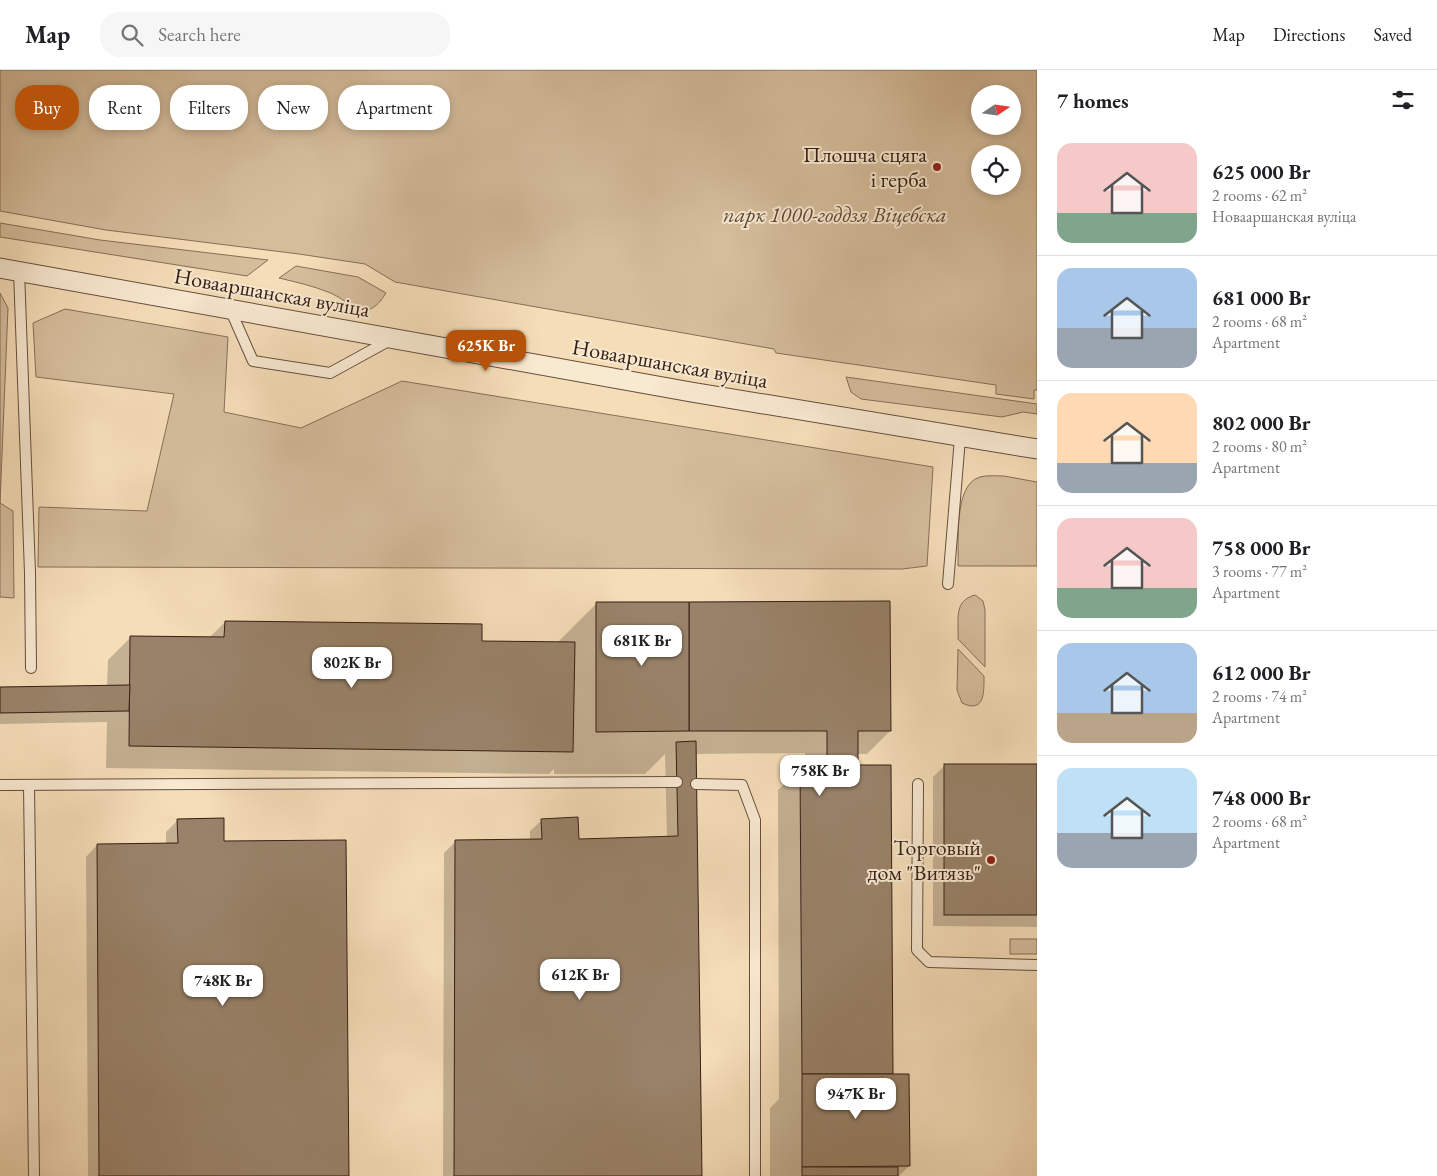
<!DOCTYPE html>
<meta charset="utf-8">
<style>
body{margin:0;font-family:"EB Garamond",serif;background:#f6f6f6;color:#202124;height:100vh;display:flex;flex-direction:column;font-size:19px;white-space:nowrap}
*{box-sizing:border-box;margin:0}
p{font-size:16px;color:#757577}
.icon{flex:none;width:28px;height:28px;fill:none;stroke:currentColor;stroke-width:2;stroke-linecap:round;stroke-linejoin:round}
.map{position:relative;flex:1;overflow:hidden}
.details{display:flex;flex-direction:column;background:#fff;width:400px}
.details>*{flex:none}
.top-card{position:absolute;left:15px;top:15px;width:475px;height:45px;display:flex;gap:10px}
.needle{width:32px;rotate:77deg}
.controls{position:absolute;left:971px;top:15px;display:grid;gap:10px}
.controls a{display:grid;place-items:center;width:50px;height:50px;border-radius:50%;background:#fff;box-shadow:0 2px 8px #0003;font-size:25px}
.price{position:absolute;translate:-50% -42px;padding:0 11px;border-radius:10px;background:#fff;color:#222;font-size:16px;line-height:32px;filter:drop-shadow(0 1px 2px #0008)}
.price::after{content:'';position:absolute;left:50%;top:30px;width:15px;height:11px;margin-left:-8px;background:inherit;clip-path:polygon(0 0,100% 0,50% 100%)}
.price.on{background:#b45309;color:#fff}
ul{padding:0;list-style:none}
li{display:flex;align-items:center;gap:15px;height:125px;padding:0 20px}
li+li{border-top:1px solid #e0e0e0}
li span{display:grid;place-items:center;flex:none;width:140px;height:100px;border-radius:15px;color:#555}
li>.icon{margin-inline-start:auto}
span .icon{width:60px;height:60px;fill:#fffc;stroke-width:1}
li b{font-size:21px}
h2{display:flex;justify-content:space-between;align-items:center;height:60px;padding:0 20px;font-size:21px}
.pill{padding:0 18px;border-radius:20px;background:#fff;box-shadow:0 2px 8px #0003;font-size:18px;line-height:45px}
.pill.on{background:#b45309;color:#fff}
header{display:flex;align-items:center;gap:30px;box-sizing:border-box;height:70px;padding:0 25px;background:#fff;border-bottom:1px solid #e0e0e0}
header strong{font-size:24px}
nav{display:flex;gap:28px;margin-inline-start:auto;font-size:18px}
.search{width:350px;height:45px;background:#f6f6f6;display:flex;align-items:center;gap:12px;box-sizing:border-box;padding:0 18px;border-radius:20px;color:#757577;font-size:19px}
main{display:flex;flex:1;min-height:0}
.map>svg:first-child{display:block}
.green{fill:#d5bd9c;stroke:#866e58;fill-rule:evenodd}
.shadow{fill:#0003}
.building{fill:#998269;stroke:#361f14}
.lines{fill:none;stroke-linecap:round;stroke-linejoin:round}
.lane-casing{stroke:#664e3d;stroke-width:12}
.street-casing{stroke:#664e3d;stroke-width:21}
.lane{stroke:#f8e9d1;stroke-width:10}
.street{stroke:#f8e9d1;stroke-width:19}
.poi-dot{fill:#8f2418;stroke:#f8e9d1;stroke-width:2}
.labels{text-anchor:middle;stroke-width:4;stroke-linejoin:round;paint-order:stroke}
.poi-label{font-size:22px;fill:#361f14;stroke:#f8e9d1;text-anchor:end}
.park-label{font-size:22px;font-style:italic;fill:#5e4636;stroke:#f8e9d1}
.street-label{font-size:22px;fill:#361f14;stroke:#f8e9d1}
</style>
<header>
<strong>Map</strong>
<div class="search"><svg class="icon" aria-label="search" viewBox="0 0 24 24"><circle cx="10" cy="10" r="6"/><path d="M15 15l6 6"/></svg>Search here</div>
<nav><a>Map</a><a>Directions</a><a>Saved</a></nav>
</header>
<main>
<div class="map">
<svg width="1037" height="1106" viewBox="0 0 1037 1106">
<rect width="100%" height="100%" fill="#f5ddb8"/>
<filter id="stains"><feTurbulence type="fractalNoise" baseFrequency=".004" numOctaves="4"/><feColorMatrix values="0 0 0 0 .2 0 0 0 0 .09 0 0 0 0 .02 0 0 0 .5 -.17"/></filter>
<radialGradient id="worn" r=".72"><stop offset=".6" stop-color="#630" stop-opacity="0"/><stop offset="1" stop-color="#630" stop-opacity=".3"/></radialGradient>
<g class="green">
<path d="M 0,0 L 1037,0 L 1037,320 L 1034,320 L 1034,329 L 996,324 L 996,315 L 776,283 L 774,279 L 395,212 L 365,194 L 299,184 L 106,160 L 0,141 ZM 980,24 L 1012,24 L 1012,56 L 980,56 ZM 980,84 L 1012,84 L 1012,116 L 980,116 Z"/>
<polygon points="0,153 100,170 268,190 247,206 0,167"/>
<path d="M 296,196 L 358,207 L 386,223 C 365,257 352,231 328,222 C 313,216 296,212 279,208 Z"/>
<polygon points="0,223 8,238 0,433 13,441 14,528 0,527"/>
<polygon points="65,239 228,267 224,342 301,358 402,311 933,397 927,496 902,499 38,497 39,437 147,441 174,324 36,307 33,253"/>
<polygon points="846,307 1037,334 1037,344 1023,342 1002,347 861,329 851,322"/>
<path d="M 1004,406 L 1037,412 L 1037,496 L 958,496 C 959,475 953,414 980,407 C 987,405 996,406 1004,406 Z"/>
<path d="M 975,525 L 983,531 L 985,540 L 985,597 L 958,569 C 959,550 953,531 975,525 Z"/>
<path d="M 958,579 L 984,606 C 984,622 985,644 962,633 L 957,620 Z"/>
<rect x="1010" y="869" width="27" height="15"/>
</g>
<g class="shadow">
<polygon points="596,534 890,661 867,684 856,684 891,1004 909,1096 899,1106 770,1106 770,1038 779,1029 778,720 801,697 805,697 805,683 694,684 701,1106 443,1106 444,783 456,771 530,770 530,761 542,750 578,770 667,767 665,684 645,704 554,704 554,699 549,704 106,698 107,652 0,654 0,618 107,617 108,590 131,567 209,568 225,552 480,572 557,573"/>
<polygon points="945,695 1037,695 1037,857 933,856 933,707"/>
<polygon points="178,750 223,772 348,1106 88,1106 86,787 97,775 166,775 166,762"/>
</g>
<g class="building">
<polygon points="890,531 891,661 858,661 858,695 891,695 893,1004 802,1004 800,696 827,696 827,661 689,661 689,532"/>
<polygon points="596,532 689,532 689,661 596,662"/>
<polygon points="225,551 482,554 482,571 575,572 573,682 129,676 130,566 224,567"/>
<polygon points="130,615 129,641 0,643 0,617"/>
<polygon points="696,671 702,1106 454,1106 455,770 542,769 541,749 578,747 579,769 678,766 676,672"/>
<rect x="944" y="694" width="93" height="151"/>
<polygon points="224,748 224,771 346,770 349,1106 99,1106 97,774 178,773 177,749"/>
<polygon points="802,1004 909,1004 910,1096 802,1097"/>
<rect x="802" y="1097" width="96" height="9"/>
</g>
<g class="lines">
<defs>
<g id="lane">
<polyline points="19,201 30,503 31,598"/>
<polyline points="230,239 253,291 330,303 392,269"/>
<polyline points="948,514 960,368"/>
<polyline points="696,714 742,715 755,750 755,1106"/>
<polyline points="918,714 917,880 929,892 1037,895"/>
<polyline points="0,715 677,712"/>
<polyline points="29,715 34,1106"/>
</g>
<polyline id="street" points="0,198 691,322 1037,379"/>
</defs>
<use href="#lane" class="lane-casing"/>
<use href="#street" class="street-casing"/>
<use href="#lane" class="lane"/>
<use href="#street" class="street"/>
</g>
<g class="poi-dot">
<circle cx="937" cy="97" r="5"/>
<circle cx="991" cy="790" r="5"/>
</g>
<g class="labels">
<g class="poi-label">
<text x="927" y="92">Плошча сцяга<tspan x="927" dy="25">і герба</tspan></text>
<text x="981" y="785">Торговый<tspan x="981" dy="25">дом "Витязь"</tspan></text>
</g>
<g class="park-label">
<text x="835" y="152">парк 1000-годдзя Віцебска</text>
</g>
<g class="street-label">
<text transform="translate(272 222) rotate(10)" y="8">Новааршанская вуліца</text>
<text transform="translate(670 293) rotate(10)" y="8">Новааршанская вуліца</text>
</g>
</g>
<rect width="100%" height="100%" filter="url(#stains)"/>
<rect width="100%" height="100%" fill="url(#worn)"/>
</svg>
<div class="controls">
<a><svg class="needle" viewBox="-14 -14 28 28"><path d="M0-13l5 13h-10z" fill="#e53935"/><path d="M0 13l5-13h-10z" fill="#757577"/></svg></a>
<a><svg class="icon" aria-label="locate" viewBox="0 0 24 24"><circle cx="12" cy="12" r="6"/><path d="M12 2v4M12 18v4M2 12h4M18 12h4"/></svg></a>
</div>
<b class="price on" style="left:486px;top:302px">625K Br</b>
<b class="price" style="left:642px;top:597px">681K Br</b>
<b class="price" style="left:352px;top:619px">802K Br</b>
<b class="price" style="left:820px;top:727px">758K Br</b>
<b class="price" style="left:580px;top:931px">612K Br</b>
<b class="price" style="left:223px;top:937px">748K Br</b>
<b class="price" style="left:856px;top:1050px">947K Br</b>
<div class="top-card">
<a class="pill on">Buy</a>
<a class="pill">Rent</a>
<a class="pill">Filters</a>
<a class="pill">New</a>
<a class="pill">Apartment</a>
</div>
</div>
<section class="details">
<h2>7 homes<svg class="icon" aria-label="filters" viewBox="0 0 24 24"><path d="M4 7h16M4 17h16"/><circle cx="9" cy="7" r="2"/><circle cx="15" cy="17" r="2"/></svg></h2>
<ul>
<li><span style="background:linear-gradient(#f6c9c9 70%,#7fa58c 0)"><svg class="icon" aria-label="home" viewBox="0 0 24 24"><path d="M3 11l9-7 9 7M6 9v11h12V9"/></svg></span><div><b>625 000 Br</b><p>2 rooms · 62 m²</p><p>Новааршанская вуліца</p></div></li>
<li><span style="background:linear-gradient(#a9c7e8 60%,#9aa5b1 0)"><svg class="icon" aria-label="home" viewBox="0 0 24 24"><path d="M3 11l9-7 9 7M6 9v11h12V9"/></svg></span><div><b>681 000 Br</b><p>2 rooms · 68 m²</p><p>Apartment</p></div></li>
<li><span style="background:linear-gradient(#ffd9b3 70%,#9aa5b1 0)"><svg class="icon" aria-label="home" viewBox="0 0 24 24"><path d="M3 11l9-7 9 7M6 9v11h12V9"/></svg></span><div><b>802 000 Br</b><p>2 rooms · 80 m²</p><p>Apartment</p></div></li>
<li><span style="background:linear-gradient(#f6c9c9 70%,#7fa58c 0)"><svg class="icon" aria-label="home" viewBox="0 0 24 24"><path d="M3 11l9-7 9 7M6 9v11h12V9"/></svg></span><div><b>758 000 Br</b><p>3 rooms · 77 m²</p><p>Apartment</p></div></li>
<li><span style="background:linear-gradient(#a9c7e8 70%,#b9a48a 0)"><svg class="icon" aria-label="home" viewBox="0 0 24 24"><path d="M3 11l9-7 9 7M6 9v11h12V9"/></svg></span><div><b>612 000 Br</b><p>2 rooms · 74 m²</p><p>Apartment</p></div></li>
<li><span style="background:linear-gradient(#bfe0f5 65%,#9aa5b1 0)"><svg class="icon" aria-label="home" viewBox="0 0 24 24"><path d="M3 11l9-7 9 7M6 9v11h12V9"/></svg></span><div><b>748 000 Br</b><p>2 rooms · 68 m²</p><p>Apartment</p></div></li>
</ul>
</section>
</main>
